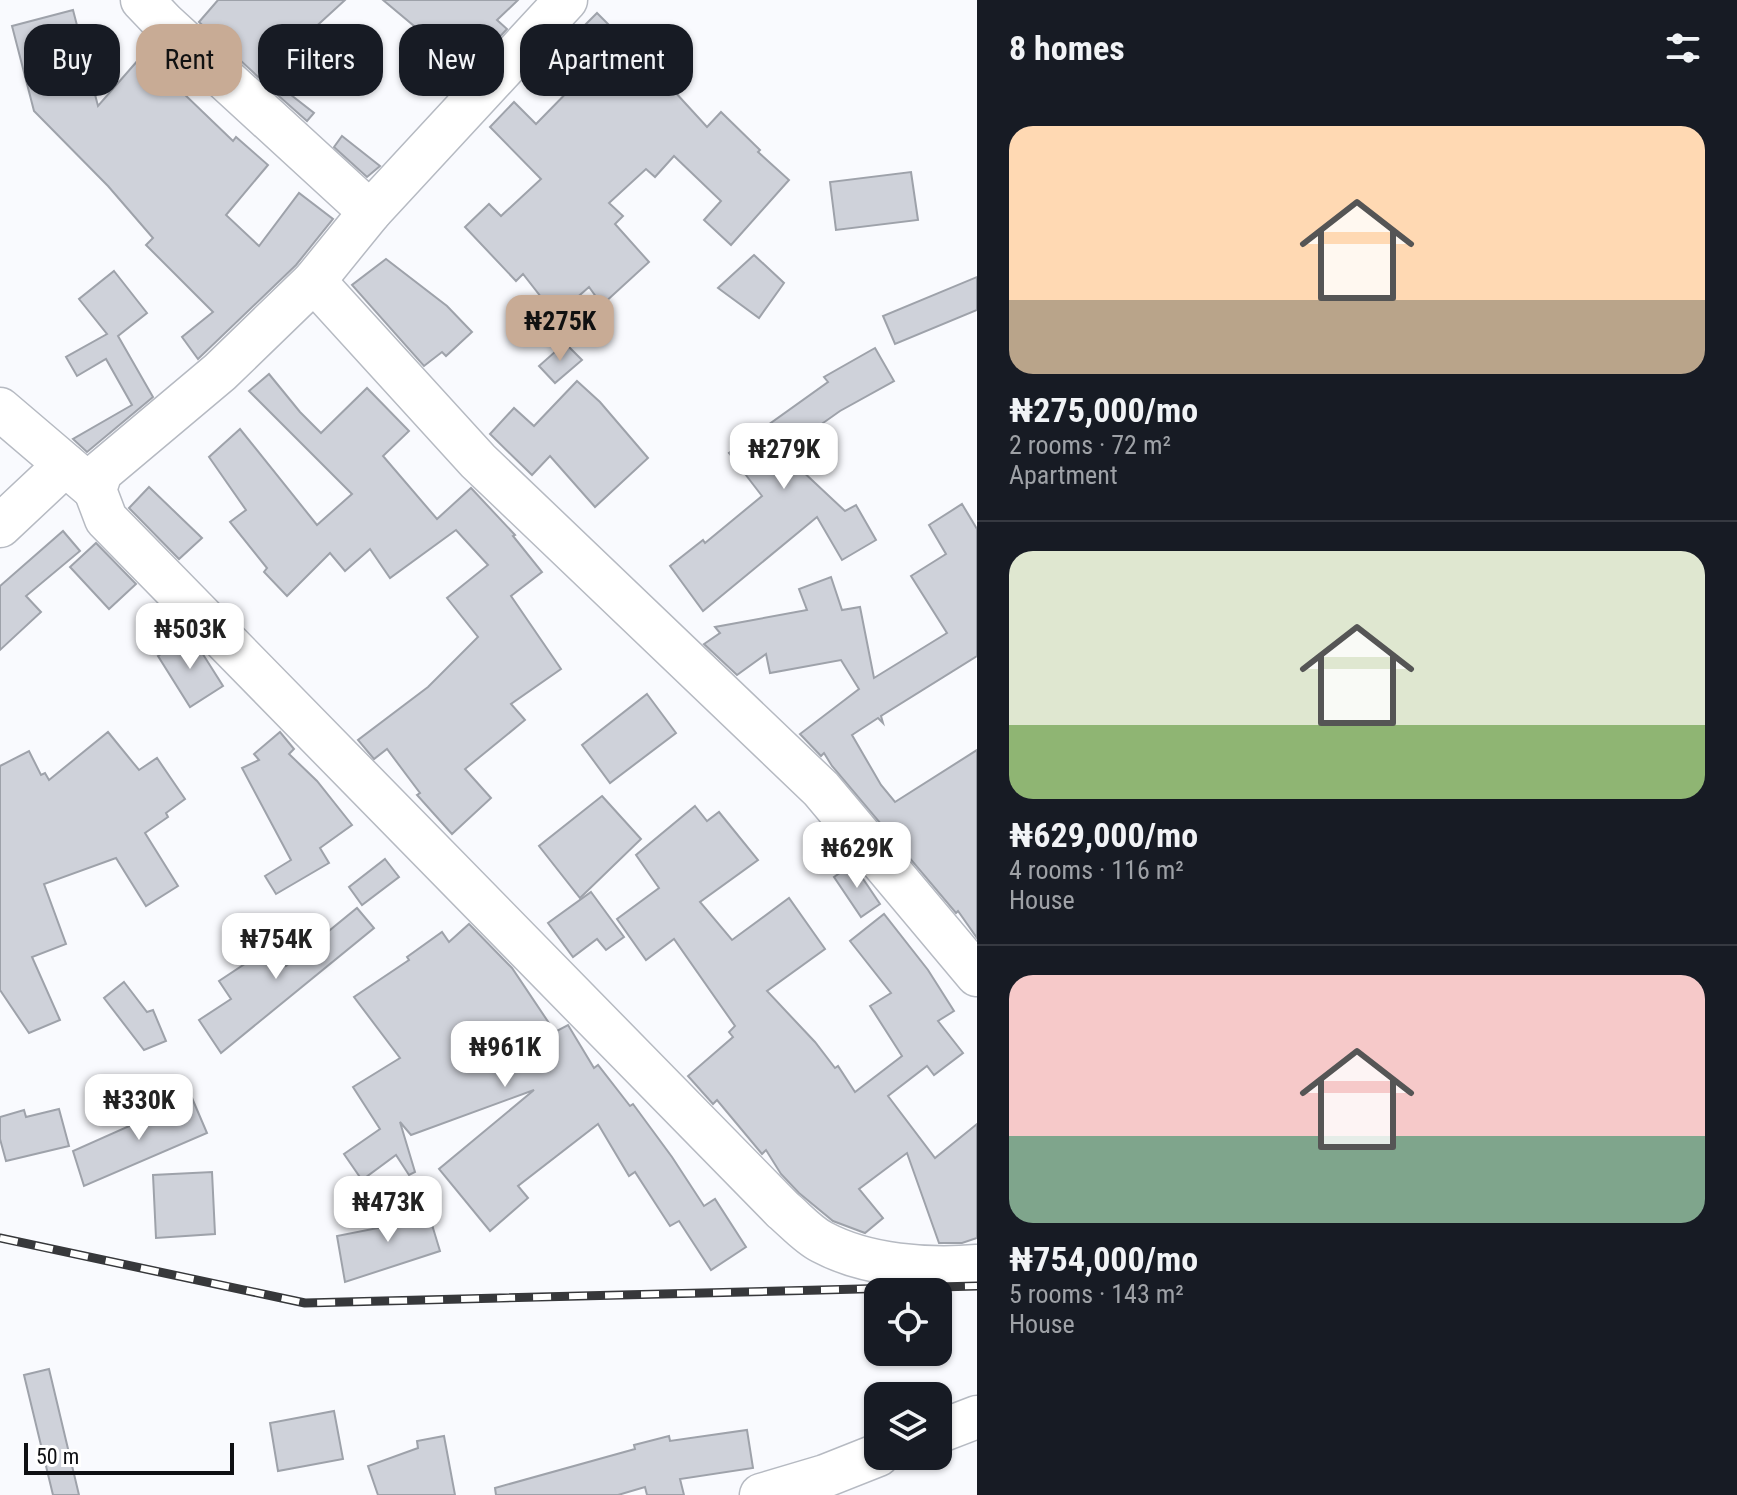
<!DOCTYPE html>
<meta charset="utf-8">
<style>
body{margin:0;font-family:"Roboto Condensed",sans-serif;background:#242831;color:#f1f3f6;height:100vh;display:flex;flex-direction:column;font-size:30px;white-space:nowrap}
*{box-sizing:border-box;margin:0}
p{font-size:26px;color:#9ea1a6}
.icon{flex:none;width:44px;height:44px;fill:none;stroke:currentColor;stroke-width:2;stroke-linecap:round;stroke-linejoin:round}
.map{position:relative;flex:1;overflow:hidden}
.details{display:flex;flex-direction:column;background:#171b24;width:760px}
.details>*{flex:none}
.hud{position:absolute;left:24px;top:24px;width:760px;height:72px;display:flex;gap:16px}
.fabs{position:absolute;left:864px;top:1278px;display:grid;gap:16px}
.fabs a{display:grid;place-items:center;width:88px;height:88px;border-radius:16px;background:#171b24;box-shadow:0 2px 6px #0004;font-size:40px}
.scale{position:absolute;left:24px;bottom:20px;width:210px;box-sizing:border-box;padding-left:8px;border:4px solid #0f1013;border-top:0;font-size:22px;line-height:28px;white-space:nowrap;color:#0f1013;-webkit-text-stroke:6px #fff;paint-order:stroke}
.price{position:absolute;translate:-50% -68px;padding:0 18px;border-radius:16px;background:#fff;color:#222;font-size:26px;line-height:52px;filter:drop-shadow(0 2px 4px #0008)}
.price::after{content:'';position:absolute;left:50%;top:48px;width:24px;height:18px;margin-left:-12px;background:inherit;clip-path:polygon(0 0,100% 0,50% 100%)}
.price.on{background:#c8ab95;color:#111}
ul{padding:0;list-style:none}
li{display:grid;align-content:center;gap:16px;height:424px;padding:0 32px}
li+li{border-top:2px solid #363941}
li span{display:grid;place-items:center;height:248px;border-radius:24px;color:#555}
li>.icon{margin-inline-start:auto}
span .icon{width:144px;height:144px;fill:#fffc;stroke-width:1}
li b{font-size:34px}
h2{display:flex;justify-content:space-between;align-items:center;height:96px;padding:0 32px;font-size:34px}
.pill{padding:0 28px;border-radius:24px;background:#171b24;box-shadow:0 2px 6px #0004;font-size:28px;line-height:72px}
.pill.on{background:#c8ab95;color:#111}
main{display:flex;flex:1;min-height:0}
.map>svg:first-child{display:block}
.building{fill:#cfd2da;stroke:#9ea2aa;stroke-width:2}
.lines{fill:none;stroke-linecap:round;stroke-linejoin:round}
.minor-casing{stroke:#b6bac2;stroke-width:45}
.minor{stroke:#fff;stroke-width:42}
.rail-casing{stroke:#37383b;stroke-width:9}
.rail{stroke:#fff;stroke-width:6;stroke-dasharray:18;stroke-linecap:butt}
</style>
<main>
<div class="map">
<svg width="977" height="1495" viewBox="0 0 977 1495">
<rect width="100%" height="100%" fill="#f9fafe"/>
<g class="building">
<polygon points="218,0 345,0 309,33 313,36 269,87 199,22"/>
<polygon points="383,0 518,0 497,20 507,29 468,71"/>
<polygon points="73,10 98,106 146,51 187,86 182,92 233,141 236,137 268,165 226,215 259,246 299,193 333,219 296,265 198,359 182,337 213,312 146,245 153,238 108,186 34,111 12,26"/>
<polygon points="597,13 619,35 611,43 653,91 664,80 707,127 721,112 760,150 758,152 789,180 731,245 704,220 721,201 674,156 655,177 646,169 609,203 623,216 615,224 649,262 602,305 589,287 556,316 523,274 516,281 465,227 489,204 501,216 541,179 490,127 514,102 536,124 584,75 559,51"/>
<polygon points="277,84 314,113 307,121 272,90"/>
<polygon points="342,136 380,166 367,177 334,147"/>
<polygon points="911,172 918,220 836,230 830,182"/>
<polygon points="754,255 784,283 759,318 718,288"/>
<polygon points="386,259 447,306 472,332 446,356 442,352 424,366 352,285"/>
<polygon points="114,271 147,313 118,336 153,397 87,452 73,439 132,405 106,359 77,376 66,357 107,334 79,299"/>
<polygon points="977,277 977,310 895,344 883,316"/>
<polygon points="565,343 582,360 555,383 539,366"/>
<polygon points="875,348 894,381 840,411 782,452 845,511 856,505 876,540 842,560 817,517 703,611 670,566 703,540 705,543 762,496 729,453 828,382 824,377"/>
<polygon points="269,374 300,412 321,433 367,388 409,431 383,456 437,519 471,488 515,535 513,536 542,572 511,596 561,669 511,704 525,720 465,769 491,798 452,834 417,795 420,793 387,749 374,759 358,740 428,687 478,637 447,598 488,565 456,530 390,578 370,549 345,571 330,553 287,596 264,572 267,568 230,522 246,510 209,457 240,429 317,525 352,494 249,391"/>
<polygon points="577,381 600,402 648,458 595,507 550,456 532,475 490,434 514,408 534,426"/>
<polygon points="149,487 202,538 179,559 129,508"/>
<polygon points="962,504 977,529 977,656 881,716 883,723 878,718 852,735 881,785 895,802 977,750 977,938 958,911 956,913 832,766 824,753 821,756 800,734 859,689 841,660 770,673 766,654 737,675 704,644 720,633 715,627 807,610 799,589 831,577 842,610 860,607 874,678 947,633 911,576 946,554 929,525"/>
<polygon points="63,531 80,551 26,596 41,612 0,650 0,586"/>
<polygon points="96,543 136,584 109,609 70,567"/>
<polygon points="188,636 199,648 223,686 190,707 158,656"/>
<polygon points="647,694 676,733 610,783 582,745"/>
<polygon points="108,732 139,770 157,758 185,799 166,813 168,817 145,833 178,886 146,906 116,858 44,884 66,944 32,957 60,1020 29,1033 0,990 0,766 29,751 41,775 45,773 49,780"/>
<polygon points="280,732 294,749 289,754 317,781 352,825 320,848 329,863 276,894 265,876 291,860 242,768 259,760 254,754"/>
<polygon points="602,796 641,839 580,898 539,846"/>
<polygon points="695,806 707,821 719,812 758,860 700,902 732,940 789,898 825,949 767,991 815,1042 835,1068 838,1066 855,1092 902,1056 870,1006 891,993 850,941 884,914 928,970 954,1011 938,1021 963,1053 934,1075 927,1066 888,1096 935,1158 977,1124 977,1238 962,1243 939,1243 907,1153 859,1189 883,1218 865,1233 833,1221 799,1193 781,1174 766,1150 762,1154 717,1100 713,1104 688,1076 733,1037 729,1032 735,1026 674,939 646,960 617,919 659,888 636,855"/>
<polygon points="385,859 399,877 362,905 349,887"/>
<polygon points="853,864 880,904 861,917 834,877"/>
<polygon points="591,892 624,937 606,950 597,939 573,957 548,923"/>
<polygon points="357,908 374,928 221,1053 199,1020 231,999 219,981 275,944 286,966"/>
<polygon points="469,924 512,968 555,1032 568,1025 594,1068 598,1065 630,1106 633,1104 672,1157 704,1206 715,1199 746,1247 711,1270 679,1221 670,1226 635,1172 629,1176 598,1124 518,1186 528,1198 490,1231 439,1169 534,1090 411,1135 400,1122 415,1172 409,1175 396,1155 362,1180 344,1154 380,1129 353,1087 400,1058 354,997 409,960 407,957 442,932 449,942"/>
<polygon points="124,982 147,1012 153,1010 166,1041 144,1050 104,998"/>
<polygon points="192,1098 207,1133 84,1186 73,1151"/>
<polygon points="59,1109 69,1146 6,1161 0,1139 0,1117 24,1110 26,1117"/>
<polygon points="212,1172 215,1234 156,1238 153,1175"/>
<polygon points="426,1205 440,1251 345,1282 337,1236 388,1226 386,1219"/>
<polygon points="49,1369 79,1495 53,1495 24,1375"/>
<polygon points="334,1411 343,1459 278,1471 270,1423"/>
<polygon points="747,1430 753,1468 680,1479 684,1495 647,1495 645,1487 618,1495 496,1495 495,1488 635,1449 634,1445 669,1436 670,1441"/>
<polygon points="444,1436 455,1495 378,1495 368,1466 418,1448 417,1441"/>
</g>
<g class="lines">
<defs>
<g id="minor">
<polyline points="142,0 164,23 370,212"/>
<path d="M 566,0 L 370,212 L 314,281 L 220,372 L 101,472 L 95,490 L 106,519 L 783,1210 C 795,1220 808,1235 822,1242 C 867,1266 928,1270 977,1266"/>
<polyline points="314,281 478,461 821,789 977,975"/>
<polyline points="0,409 95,490"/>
<polyline points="0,526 65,465"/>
<polyline points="938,1432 977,1417"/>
<polyline points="761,1495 825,1476 878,1455"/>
</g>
</defs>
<use href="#minor" class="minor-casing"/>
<use href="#minor" class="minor"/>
<defs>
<polyline id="rail" points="0,1238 305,1303 977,1286"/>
</defs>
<use href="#rail" class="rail-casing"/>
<use href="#rail" class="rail"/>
</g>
</svg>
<div class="fabs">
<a><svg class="icon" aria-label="locate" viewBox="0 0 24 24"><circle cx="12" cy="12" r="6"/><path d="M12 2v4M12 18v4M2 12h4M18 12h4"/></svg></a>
<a><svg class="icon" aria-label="layers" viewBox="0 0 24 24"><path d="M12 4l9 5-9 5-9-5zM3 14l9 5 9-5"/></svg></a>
</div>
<div class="scale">50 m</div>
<b class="price on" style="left:560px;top:363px">₦275K</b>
<b class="price" style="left:784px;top:491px">₦279K</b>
<b class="price" style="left:190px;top:671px">₦503K</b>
<b class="price" style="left:857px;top:890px">₦629K</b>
<b class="price" style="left:276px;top:981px">₦754K</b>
<b class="price" style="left:505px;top:1089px">₦961K</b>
<b class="price" style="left:139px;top:1142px">₦330K</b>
<b class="price" style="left:388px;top:1244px">₦473K</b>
<div class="hud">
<a class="pill">Buy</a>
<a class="pill on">Rent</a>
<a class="pill">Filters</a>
<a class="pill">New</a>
<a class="pill">Apartment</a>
</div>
</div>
<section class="details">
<h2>8 homes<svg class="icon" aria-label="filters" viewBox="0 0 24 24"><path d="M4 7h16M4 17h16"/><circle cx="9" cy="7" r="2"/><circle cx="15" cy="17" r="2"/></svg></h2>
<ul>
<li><span style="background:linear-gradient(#ffd9b3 70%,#b9a48a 0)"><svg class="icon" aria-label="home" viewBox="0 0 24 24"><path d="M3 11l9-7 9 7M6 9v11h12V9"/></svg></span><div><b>₦275,000/mo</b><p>2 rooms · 72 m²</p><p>Apartment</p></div></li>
<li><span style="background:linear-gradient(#dfe7d0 70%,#8fb573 0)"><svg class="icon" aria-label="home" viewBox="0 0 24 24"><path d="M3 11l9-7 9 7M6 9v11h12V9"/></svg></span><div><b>₦629,000/mo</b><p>4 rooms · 116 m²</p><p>House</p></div></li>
<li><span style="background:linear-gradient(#f6c9c9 65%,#7fa58c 0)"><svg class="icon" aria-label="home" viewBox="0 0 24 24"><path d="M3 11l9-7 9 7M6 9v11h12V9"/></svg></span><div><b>₦754,000/mo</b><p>5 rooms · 143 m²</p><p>House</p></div></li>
</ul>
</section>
</main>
